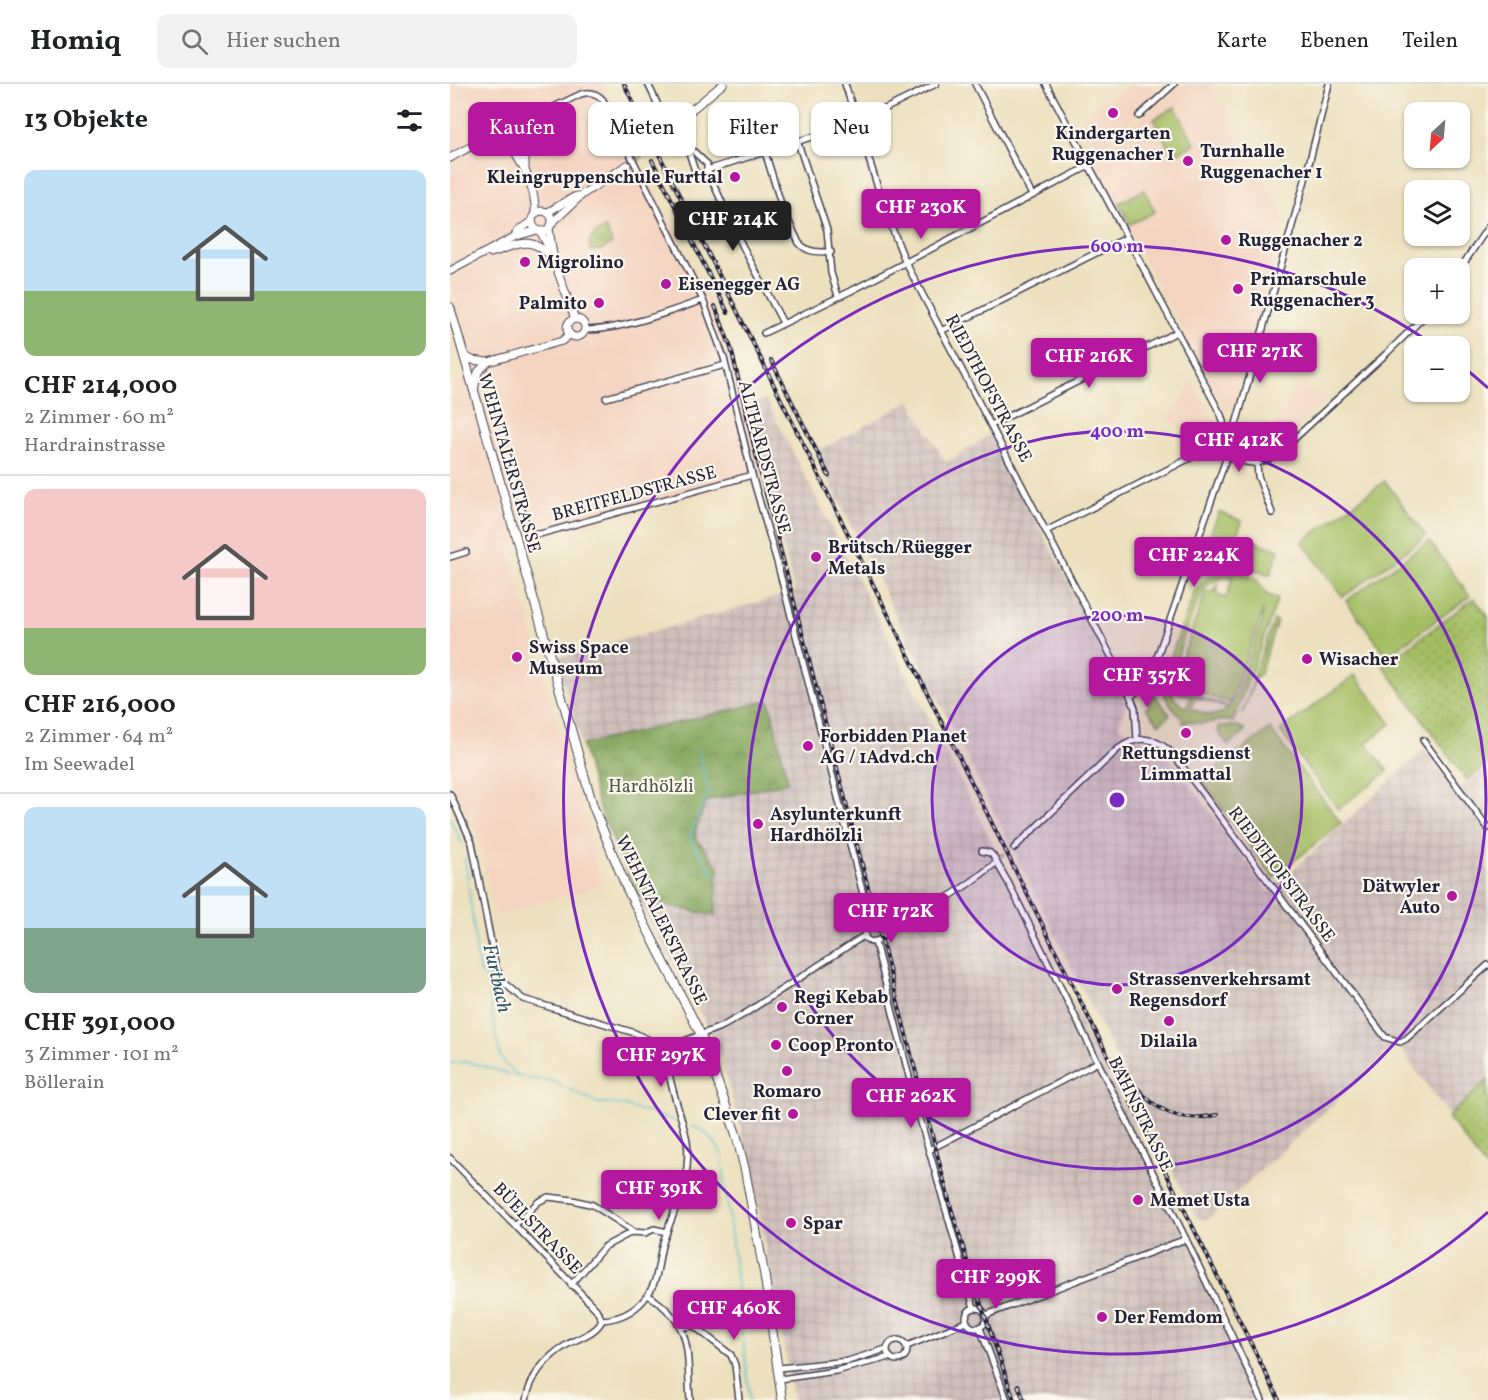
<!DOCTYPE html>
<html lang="de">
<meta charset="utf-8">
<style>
body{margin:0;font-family:Vollkorn,serif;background:#f2f2f2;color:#202124;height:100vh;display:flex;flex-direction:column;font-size:22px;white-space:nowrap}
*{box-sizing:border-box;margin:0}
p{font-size:20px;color:#757577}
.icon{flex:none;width:33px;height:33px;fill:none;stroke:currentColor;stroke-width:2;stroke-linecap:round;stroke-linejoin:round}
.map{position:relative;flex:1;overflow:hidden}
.drawer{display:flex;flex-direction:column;background:#fff;width:450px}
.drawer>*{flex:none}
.guide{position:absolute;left:18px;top:18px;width:570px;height:54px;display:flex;gap:12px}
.needle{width:39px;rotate:206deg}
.controls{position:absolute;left:954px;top:18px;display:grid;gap:12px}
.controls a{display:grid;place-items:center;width:66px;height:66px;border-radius:12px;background:#fff;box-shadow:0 2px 4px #0004;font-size:30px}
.price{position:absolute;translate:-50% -51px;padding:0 14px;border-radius:6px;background:#b5179e;color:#fff;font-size:20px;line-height:39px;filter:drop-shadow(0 2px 3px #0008)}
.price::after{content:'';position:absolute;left:50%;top:36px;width:18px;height:14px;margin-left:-9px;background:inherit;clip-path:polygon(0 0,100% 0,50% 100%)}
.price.on{background:#222;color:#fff}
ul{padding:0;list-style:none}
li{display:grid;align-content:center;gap:12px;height:318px;padding:0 24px}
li+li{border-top:2px solid #e0e0e0}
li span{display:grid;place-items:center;height:186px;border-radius:12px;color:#555}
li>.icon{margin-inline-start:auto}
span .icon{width:108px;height:108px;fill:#fffc;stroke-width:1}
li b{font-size:26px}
h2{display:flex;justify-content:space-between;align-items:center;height:72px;padding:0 24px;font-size:26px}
.pill{padding:0 21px;border-radius:12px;background:#fff;box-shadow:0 2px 4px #0004;font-size:21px;line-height:54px}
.pill.on{background:#b5179e;color:#fff}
header{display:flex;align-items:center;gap:36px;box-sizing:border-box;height:84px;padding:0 30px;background:#fff;border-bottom:2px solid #e0e0e0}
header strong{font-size:28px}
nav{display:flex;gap:33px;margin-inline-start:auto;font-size:21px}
.search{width:420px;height:54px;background:#f2f2f2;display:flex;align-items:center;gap:15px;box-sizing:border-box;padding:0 21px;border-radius:12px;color:#757577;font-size:22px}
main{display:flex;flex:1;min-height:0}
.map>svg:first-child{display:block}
.built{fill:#f4d3c0}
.industrial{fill:url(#industrial-grid)}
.grass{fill:url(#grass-dots);stroke:#637050;stroke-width:1.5}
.forest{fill:url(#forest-crowns);stroke:#52644a;stroke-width:1.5}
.park{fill:url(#park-tufts);stroke:#637050;stroke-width:1.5}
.pitch{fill:#a4be64;stroke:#637050;stroke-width:1.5;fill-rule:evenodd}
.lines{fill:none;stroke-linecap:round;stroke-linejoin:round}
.stream{stroke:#50bdc9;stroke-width:1.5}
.minor-tunnel{stroke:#c4baa4;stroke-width:5;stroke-dasharray:5 2.5;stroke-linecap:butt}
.secondary-tunnel{stroke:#c4baa4;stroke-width:7;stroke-dasharray:7 3.5;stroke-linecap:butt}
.minor-casing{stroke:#403e4f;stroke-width:8}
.secondary-casing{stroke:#403e4f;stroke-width:9}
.primary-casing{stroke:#403e4f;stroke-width:10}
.minor{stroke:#fff;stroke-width:5}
.secondary{stroke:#fff;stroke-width:7}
.primary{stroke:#fff;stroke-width:8}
.rail-casing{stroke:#22223b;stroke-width:4}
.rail{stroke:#fbf7ec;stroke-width:1.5;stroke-dasharray:4.5;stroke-linecap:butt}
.ring{fill:none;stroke:#7b2cbf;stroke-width:3}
.poi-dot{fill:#b5179e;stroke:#fbf7ec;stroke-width:2}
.labels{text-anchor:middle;stroke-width:4.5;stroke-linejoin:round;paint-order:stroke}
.poi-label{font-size:18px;font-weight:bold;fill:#22223b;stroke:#fbf7ec;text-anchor:start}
.street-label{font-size:18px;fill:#22223b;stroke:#fbf7ec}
.park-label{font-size:18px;fill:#505949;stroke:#fbf7ec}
.water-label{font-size:20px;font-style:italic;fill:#32586d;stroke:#fbf7ec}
.centre{fill:#7b2cbf;stroke:#fbf7ec;stroke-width:3}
.ring-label{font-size:18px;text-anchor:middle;font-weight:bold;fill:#7b2cbf;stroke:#fbf7ec;stroke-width:4.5;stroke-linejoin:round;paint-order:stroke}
</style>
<header>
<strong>Homiq</strong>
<div class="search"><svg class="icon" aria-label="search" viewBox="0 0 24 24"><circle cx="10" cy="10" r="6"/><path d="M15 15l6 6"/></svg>Hier suchen</div>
<nav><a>Karte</a><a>Ebenen</a><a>Teilen</a></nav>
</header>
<main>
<section class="drawer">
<h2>13 Objekte<svg class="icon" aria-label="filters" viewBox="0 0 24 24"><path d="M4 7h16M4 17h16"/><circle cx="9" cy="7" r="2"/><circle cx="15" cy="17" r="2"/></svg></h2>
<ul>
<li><span style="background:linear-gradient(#bfe0f5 65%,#8fb573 0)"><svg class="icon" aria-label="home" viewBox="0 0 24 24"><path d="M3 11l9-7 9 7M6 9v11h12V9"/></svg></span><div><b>CHF 214,000</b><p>2 Zimmer · 60 m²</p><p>Hardrainstrasse</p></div></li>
<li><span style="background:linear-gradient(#f6c9c9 75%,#8fb573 0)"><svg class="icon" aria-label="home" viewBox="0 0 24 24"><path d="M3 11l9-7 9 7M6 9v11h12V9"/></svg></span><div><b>CHF 216,000</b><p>2 Zimmer · 64 m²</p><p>Im Seewadel</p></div></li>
<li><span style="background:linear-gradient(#bfe0f5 65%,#7fa58c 0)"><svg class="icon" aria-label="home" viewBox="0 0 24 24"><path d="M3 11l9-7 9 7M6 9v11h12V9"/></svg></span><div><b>CHF 391,000</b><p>3 Zimmer · 101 m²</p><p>Böllerain</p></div></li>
</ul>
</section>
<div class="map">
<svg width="1038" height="1316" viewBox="0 0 1038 1316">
<defs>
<pattern id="industrial-grid" width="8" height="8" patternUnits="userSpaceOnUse" patternTransform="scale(1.5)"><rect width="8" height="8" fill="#d0c0bc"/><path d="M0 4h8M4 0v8" fill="none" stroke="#b2a5a2"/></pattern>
<pattern id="grass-dots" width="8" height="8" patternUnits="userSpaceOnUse" patternTransform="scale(1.5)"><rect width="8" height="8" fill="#a4be64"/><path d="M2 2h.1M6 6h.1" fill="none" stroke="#859a54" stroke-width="1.8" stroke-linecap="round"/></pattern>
<pattern id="forest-crowns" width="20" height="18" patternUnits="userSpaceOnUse" patternTransform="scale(1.5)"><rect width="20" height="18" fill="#83a55a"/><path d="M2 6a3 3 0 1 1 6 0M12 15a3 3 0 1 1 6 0" fill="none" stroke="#6b864c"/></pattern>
<pattern id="park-tufts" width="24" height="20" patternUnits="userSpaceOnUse" patternTransform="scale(1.5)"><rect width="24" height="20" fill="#a4be64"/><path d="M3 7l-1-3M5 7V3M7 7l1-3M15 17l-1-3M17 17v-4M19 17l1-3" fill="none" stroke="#859a54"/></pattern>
</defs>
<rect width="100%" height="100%" fill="#fbf7ec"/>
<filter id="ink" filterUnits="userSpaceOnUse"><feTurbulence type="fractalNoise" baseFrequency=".0167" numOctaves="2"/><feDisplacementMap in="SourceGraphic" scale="12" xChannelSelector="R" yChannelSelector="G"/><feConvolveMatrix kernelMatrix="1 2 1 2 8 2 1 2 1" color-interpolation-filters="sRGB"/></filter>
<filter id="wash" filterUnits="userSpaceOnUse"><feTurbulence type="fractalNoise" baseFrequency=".008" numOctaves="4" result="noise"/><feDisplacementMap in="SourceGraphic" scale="24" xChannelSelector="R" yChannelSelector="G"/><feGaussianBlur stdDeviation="1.35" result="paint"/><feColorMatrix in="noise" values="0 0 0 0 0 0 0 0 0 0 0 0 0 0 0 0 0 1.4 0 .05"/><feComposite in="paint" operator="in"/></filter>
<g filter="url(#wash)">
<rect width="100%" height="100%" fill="#ece0be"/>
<g class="built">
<polygon points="0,0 152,0 259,217 298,321 316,393 58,462 152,801 45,832 29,756 0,697 0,300 26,291 0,198"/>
<polygon points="680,0 700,0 708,10 648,66 633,37 643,22"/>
<polygon points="730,0 762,0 835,136 785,319 774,325 646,84 652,71"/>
<polygon points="743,297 766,339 761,355 756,360 719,334"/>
<polygon points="850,298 878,314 827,364 814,357"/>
</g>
<g class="industrial">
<polygon points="316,316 567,807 746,1166 780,1257 806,1316 344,1316 299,1074 267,960 188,814 265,832 268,783 244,751 256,717 338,698 269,630 132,661 107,574 345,508 298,321"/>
<polygon points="460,317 496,379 540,351 647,551 673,608 675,623 669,642 720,674 819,808 975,665 1006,707 1038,684 1038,996 999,1031 952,967 952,965 939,964 938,969 758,1135 753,1136 749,1133 747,1135 365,369"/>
</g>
<g class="grass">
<polygon points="1024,514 1038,532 1038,680 1017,696 933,582"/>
<polygon points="1038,996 1038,1087 998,1033"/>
</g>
<polygon class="forest" points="319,617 338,698 256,717 244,751 268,783 265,832 188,814 148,721 132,661"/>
<polygon class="park" points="156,144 162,160 151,166 141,167 139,160 144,150"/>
<g class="pitch">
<polygon points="725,23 745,60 723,72 704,35"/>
<polygon points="694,106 705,128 680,140 669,119"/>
<polygon points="935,397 976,452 893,513 852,458"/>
<polygon points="769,428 792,437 787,451 829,466 820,491 754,467"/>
<polygon points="979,457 1020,512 937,572 896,517"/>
<path d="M 788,483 L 791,484 L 790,488 L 807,496 L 817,511 L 828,514 L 783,638 C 767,633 757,644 737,637 L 736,640 L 732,638 L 733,635 L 723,625 L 715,612 L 714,591 L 741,517 L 744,508 L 757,494 L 766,489 L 786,487 ZM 783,493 L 776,514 L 768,511 L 767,500 L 763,509 L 756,507 L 723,599 L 780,619 L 813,526 L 812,538 L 786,612 L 779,623 L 731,606 L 731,604 L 725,601 L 723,607 L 741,612 L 737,623 C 724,619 720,610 721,597 C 725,578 745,515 757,502 C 764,495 774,493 783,493 ZM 745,613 L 777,624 L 777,625 C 765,635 755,630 741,625 Z"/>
<polygon points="824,536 827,537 809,592 806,592 792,631 805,592 804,591"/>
<polygon points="905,591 941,640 916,659 938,687 888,725 830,647"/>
<polygon points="704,610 720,631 709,640 696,624 700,621 696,616"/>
<polygon points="768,642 787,642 795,645 793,650 778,661 768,648"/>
<polygon points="820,645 891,739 823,794 751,696"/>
</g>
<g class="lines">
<g class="stream">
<polyline points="247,662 259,707 240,751 241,757 265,792"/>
<polyline points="0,735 12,760"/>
<polyline points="15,774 29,886 37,896 39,903 42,931 50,971 56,981 66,990 80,995 100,996 148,1019 172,1021 226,1037"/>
<polyline points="0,979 18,978 69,993"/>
<path d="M 242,1042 C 257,1047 265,1057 272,1071 L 300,1316"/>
</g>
</g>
</g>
<g filter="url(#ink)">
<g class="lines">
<polyline class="minor-tunnel" points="544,780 564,764"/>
<polyline class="secondary-tunnel" points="177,81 228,37"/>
<defs>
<g id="minor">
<polyline points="198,0 216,38 224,49 257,80 257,86 292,161 333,239"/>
<polyline points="395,0 436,129 455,177 674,597 685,624 687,655"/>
<polyline points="525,0 582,111"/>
<path d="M 596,0 L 771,331 C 777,346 773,354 760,364 L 596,447"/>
<polyline points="689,32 724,0"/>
<path d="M 63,55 L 62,48 L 72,38 L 131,10 C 140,7 147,9 153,16 L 253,216 L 274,274 L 302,391 L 327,478 L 420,837"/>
<polyline points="63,55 77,37"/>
<polyline points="348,59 377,146 381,189 388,212"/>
<polyline points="237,63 245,87 248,90 253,90 257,86 406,39 486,0"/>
<path d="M 315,68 L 332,123 L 349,159 C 358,169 368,168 381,168"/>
<polyline points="1010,185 1038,143"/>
<path d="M 136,246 C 170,246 219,228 253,216"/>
<polyline points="491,247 676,154"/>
<polyline points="314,249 401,207 639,82"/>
<polyline points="156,314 275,281"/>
<polyline points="541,341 727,248"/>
<polyline points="57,372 77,444 83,449 90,450 302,391"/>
<path d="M 777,372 C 800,381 809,383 830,368 L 937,269 L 977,230"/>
<polyline points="807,380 808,392 822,429"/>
<polyline points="0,473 16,468"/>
<polyline points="681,612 695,602 706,576 777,372 855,96 879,0"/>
<polyline points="973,656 1038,744"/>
<polyline points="0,710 22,759 46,884 54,899 73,915 185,949 219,966"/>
<path d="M 564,764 L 668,665 C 689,650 705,653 723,670 L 935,953 L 950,958 L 956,955 L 1038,881"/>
<polyline points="532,767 540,769 543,772 559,800 736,1155 812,1316"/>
<path d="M 427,834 L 434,838 L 436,845 L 430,856 L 421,858 L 415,854 C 414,845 418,836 427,834 Z"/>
<path d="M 436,840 C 474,829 512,807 543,781"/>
<polyline points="425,858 468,1028 524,1224"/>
<polyline points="479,1066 648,978"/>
<polyline points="0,1074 146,1225 152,1236"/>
<polyline points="65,1141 88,1118 98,1113 123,1116 143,1121 180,1145 182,1148"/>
<polyline points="121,1201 154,1163 182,1148 195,1149 204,1145 217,1148"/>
<path d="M 198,1211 C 245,1242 236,1266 240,1316"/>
<circle cx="526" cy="1234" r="10"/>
<polyline points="536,1231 736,1155"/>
<path d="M 152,1236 C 171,1235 188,1226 198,1210 C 208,1197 208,1178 212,1162 C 223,1125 242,1098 237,1057 C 234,1037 212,984 219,968 C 220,965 222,963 224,961 L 273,942 L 296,929 L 415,851"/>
<polyline points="231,1243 244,1242 281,1271 285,1281 289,1316"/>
<polyline points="530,1244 557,1316"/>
<circle cx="447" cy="1266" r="10"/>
<polyline points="457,1262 516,1238"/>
<polyline points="329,1284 398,1277 436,1265"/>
<polyline points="330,1295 386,1287 440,1273"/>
<path d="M 76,1316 C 81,1291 96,1273 118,1260 C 129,1254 148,1248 152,1236"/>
</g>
<g id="secondary">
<polyline points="228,37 273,0"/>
<path d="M 63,55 C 60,65 70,77 75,86 C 81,98 86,117 85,129"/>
<path d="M 0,74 C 20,63 46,45 68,58 L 75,76 L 75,86"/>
<circle cx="92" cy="137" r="10"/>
<polyline points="98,128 124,113 133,110 177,81"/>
<polyline points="103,138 133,110"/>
<polyline points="99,145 104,177 125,235"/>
<polyline points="90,147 101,168"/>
<polyline points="64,153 69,146 82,137"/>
<path d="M 41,169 C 68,161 80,149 103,175"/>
<polyline points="0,187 64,153 87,146"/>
<circle cx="126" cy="244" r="9"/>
<polyline points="14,271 22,276 38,278 112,257 120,250"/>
<polyline points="24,306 28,288 38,278"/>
</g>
<polyline id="primary" points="0,223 143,722 177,805 251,951 286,1050 295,1086 315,1194 332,1316"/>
</defs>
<use href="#minor" class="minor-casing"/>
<use href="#secondary" class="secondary-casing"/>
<use href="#primary" class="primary-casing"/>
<use href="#minor" class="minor"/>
<use href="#secondary" class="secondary"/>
<use href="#primary" class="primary"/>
<defs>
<g id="rail">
<polyline points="174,0 829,1316"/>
<polyline points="202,76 278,229"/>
<polyline points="265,222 281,264 307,375 500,1120 524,1200 564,1316"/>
<polyline points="321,276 379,392"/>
<path d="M 668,979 C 695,1017 717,1042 767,1031"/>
<polyline points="568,1301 574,1316"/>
</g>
</defs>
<use href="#rail" class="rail-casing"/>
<use href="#rail" class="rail"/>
</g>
</g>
<circle cx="667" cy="716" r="185" fill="#7b2cbf" fill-opacity=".12"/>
<g class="ring">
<circle cx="667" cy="716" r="185"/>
<circle cx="667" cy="716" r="369"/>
<path d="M1038 1128A554 554 0 1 1 985 262M1012 282A554 554 0 0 1 1038 304"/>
</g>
<g class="poi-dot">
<circle cx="663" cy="29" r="6"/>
<circle cx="738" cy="77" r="6"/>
<circle cx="285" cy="93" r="6"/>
<circle cx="776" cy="156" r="6"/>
<circle cx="75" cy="178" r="6"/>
<circle cx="216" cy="200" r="6"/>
<circle cx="788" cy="205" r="6"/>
<circle cx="149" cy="219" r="6"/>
<circle cx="366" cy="473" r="6"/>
<circle cx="67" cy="573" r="6"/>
<circle cx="857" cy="575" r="6"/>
<circle cx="736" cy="649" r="6"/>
<circle cx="358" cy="662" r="6"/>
<circle cx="308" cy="740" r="6"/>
<circle cx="1002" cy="812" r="6"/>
<circle cx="667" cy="905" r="6"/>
<circle cx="332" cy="923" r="6"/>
<circle cx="719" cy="937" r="6"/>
<circle cx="326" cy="961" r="6"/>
<circle cx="337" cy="987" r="6"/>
<circle cx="343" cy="1030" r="6"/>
<circle cx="688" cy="1116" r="6"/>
<circle cx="341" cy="1139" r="6"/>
<circle cx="652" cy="1233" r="6"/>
</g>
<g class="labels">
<g class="poi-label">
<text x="663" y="55" text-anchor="middle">Kindergarten<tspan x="663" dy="21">Ruggenacher 1</tspan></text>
<text x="750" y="73">Turnhalle<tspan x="750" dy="21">Ruggenacher 1</tspan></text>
<text x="273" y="99" text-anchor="end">Kleingruppenschule Furttal</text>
<text x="788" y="162">Ruggenacher 2</text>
<text x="87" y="184">Migrolino</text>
<text x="800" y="201">Primarschule<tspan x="800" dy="21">Ruggenacher 3</tspan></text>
<text x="228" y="206">Eisenegger AG</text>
<text x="137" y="225" text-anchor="end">Palmito</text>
<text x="378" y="469">Brütsch/Rüegger<tspan x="378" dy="21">Metals</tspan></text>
<text x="79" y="569">Swiss Space<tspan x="79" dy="21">Museum</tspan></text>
<text x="869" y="581">Wisacher</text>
<text x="370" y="658">Forbidden Planet<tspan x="370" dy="21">AG / 1Advd.ch</tspan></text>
<text x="736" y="675" text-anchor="middle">Rettungsdienst<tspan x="736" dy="21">Limmattal</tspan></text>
<text x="320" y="736">Asylunterkunft<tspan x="320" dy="21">Hardhölzli</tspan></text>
<text x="990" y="808" text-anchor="end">Dätwyler<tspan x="990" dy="21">Auto</tspan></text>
<text x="679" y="901">Strassenverkehrsamt<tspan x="679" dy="21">Regensdorf</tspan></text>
<text x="344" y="919">Regi Kebab<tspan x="344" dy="21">Corner</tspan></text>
<text x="719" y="963" text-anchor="middle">Dilaila</text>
<text x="338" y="967">Coop Pronto</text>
<text x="337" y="1013" text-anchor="middle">Romaro</text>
<text x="331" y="1036" text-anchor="end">Clever fit</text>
<text x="700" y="1122">Memet Usta</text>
<text x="353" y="1145">Spar</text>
<text x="664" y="1239">Der Femdom</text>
</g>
<g class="street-label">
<text transform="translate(539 304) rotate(62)" y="6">RIEDTHOFSTRASSE</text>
<text transform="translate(315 373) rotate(75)" y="6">ALTHARDSTRASSE</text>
<text transform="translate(60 379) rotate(74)" y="6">WEHNTALERSTRASSE</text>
<text transform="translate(184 409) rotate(-15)" y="6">BREITFELDSTRASSE</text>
<text transform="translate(832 790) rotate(53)" y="6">RIEDTHOFSTRASSE</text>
<text transform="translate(212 836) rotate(64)" y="6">WEHNTALERSTRASSE</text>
<text transform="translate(691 1030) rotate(64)" y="6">BAHNSTRASSE</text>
<text transform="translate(88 1144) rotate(46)" y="6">BÜELSTRASSE</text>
</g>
<g class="park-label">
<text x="201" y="708">Hardhölzli</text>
</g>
<g class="water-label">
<text transform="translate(48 894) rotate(77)" y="7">Furtbach</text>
</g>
</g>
<circle cx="667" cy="716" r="9" class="centre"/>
<g class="ring-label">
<text x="667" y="168">600 m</text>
<text x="667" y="353">400 m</text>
<text x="667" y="537">200 m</text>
</g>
</svg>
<div class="controls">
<a><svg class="needle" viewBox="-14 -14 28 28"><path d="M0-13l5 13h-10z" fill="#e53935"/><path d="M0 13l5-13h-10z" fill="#757577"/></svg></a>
<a><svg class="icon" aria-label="layers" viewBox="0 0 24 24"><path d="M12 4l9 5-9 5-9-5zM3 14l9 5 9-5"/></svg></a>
<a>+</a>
<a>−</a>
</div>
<b class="price" style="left:471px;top:156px">CHF 230K</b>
<b class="price on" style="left:283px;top:168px">CHF 214K</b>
<b class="price" style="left:810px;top:300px">CHF 271K</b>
<b class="price" style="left:639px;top:305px">CHF 216K</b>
<b class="price" style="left:789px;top:389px">CHF 412K</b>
<b class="price" style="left:744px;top:504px">CHF 224K</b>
<b class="price" style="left:697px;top:624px">CHF 357K</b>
<b class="price" style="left:441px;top:860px">CHF 172K</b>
<b class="price" style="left:211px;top:1004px">CHF 297K</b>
<b class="price" style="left:461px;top:1045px">CHF 262K</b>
<b class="price" style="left:209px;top:1137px">CHF 391K</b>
<b class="price" style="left:546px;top:1226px">CHF 299K</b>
<b class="price" style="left:284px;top:1257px">CHF 460K</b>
<div class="guide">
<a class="pill on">Kaufen</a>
<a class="pill">Mieten</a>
<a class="pill">Filter</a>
<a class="pill">Neu</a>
</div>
</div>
</main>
